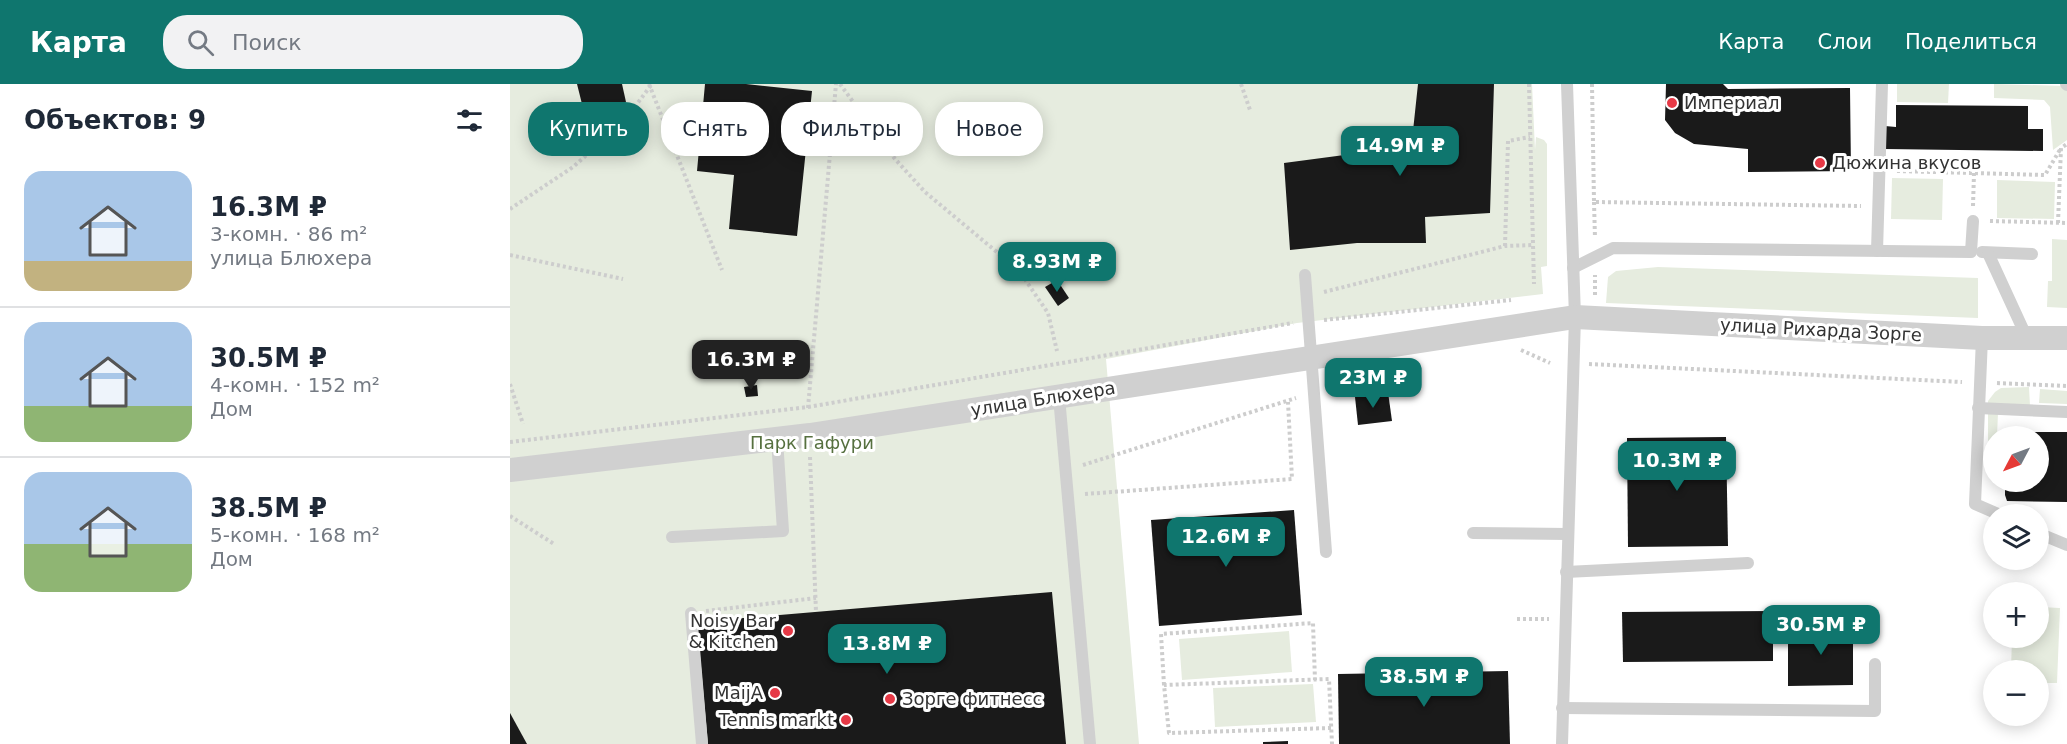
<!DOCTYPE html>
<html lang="ru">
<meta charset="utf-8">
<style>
body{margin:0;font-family:"DejaVu Sans",sans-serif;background:#f2f2f3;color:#1f2937;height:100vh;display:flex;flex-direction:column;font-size:22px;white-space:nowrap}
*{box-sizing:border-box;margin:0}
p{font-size:20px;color:#747a83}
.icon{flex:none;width:33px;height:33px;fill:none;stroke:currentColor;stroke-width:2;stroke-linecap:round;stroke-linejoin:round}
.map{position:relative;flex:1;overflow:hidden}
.drawer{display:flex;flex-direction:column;background:#fff;width:510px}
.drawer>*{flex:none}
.hud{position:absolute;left:18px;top:18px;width:570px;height:54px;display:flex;gap:12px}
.needle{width:39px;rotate:229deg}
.fabs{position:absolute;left:1473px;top:342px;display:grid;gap:12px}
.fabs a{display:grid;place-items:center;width:66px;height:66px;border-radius:50%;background:#fff;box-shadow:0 3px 15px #0003;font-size:30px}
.price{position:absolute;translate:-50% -51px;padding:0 14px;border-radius:12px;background:#0f766e;color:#fff;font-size:20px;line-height:39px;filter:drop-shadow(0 2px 3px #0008)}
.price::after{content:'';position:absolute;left:50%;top:36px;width:18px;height:14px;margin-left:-9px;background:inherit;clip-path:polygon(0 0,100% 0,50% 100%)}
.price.on{background:#222;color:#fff}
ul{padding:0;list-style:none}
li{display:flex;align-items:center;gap:18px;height:150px;padding:0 24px}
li+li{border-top:2px solid #e0e1e3}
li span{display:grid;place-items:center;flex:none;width:168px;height:120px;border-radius:18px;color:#555}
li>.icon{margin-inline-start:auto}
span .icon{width:72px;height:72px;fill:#fffc;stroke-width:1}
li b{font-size:26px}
h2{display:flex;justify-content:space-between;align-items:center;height:72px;padding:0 24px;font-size:26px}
.tag{padding:0 21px;border-radius:24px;background:#fff;box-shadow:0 3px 15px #0003;font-size:21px;line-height:54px}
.tag.on{background:#0f766e;color:#fff}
header{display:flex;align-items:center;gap:36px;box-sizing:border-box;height:84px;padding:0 30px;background:#0f766e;color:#fff}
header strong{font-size:28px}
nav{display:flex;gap:33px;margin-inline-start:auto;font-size:21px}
.search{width:420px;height:54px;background:#f2f2f3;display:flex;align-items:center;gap:15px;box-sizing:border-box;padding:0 21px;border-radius:24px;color:#747a83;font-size:22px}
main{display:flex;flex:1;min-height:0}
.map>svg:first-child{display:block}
.green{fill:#e6ecdf}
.building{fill:#1a1a1a}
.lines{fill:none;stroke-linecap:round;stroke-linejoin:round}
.path{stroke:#cdcdcd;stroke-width:4;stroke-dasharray:3 3;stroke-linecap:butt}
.lane{stroke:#d0d0d0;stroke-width:12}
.street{stroke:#d0d0d0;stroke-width:24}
.poi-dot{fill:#e63946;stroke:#fff;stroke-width:2}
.labels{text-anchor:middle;stroke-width:6;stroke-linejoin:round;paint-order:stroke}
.poi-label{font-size:18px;fill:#333;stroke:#fff;text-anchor:start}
.street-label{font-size:18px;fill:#333;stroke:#fff}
.park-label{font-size:18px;fill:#56703f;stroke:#fff}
</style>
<header>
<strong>Карта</strong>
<div class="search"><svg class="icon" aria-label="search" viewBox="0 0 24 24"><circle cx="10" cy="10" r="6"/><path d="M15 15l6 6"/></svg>Поиск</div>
<nav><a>Карта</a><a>Слои</a><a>Поделиться</a></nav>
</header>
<main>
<section class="drawer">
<h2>Объектов: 9<svg class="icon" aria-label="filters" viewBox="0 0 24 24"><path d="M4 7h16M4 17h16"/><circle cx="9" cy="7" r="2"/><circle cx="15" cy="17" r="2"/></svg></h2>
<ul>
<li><span style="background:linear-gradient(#a9c7e8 75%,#c2b280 0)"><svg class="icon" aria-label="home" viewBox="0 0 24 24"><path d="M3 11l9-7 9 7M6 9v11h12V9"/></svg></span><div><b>16.3M ₽</b><p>3-комн. · 86 m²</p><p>улица Блюхера</p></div></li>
<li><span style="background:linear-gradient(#a9c7e8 70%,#8fb573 0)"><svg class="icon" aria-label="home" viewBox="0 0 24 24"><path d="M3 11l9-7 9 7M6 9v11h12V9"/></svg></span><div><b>30.5M ₽</b><p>4-комн. · 152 m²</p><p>Дом</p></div></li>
<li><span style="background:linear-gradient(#a9c7e8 60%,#8fb573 0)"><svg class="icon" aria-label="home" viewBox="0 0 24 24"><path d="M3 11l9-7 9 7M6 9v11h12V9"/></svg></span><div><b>38.5M ₽</b><p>5-комн. · 168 m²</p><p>Дом</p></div></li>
</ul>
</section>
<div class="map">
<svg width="1557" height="660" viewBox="0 0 1557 660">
<rect width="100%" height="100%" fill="#fff"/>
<g class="green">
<polygon points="0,0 1022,0 1025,66 1026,53 1034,56 1037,60 1037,182 1031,183 1033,210 787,239 596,275 629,660 0,660"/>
<polygon points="1387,0 1439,0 1438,19 1387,18"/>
<polygon points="1484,0 1554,2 1557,7 1557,56 1543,66 1540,23 1534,16 1484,14"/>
<polygon points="1382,94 1433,95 1432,136 1381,135"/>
<polygon points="1487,96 1545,98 1544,135 1487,134"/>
<polygon points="1542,155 1557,156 1557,224 1537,223 1538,197 1542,197"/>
<polygon points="1148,183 1468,194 1468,234 1096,219 1098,193 1106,187"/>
<polygon points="1519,303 1520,322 1488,329 1487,352 1484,352 1483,383 1478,378 1478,317 1485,308 1491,304"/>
<polygon points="1530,305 1557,307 1557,320 1529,319"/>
<polygon points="1529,523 1550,524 1547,599 1529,599 1528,586 1501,586 1502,554 1528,554"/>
<polygon points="779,547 782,588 672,596 669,555"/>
<polygon points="803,600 806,638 705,643 703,604"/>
</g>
<g class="building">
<polygon points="67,0 112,0 116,18 74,28"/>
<polygon points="195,0 236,0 302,7 287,152 219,145 224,91 187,87"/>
<polygon points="908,0 984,0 980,129 915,133 916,159 847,159 780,166 774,79 842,70 900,75"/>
<polygon points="1156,0 1213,0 1218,5 1340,4 1341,87 1238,88 1238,65 1184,60 1165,49 1155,36"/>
<polygon points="1386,21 1518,22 1518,45 1533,45 1533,67 1375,65 1375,42 1386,43"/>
<polygon points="547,196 559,214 548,222 535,203"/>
<polygon points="247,301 248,312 236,313 234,303"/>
<polygon points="878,308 882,337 848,341 845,313"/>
<polygon points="1499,348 1557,348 1557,418 1497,417 1495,411 1495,398 1528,398 1528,352 1496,352"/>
<polygon points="1216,353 1218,462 1118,463 1117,354"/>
<polygon points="784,426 792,531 649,542 641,436"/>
<polygon points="542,508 556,660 198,660 187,538"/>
<polygon points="1263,527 1263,577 1113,578 1112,528"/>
<polygon points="1343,541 1343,601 1278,602 1278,542"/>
<polygon points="998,587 1000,660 829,660 828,590"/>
<polygon points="0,629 17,660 0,660"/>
<polygon points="778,657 778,660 753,660 753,658"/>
</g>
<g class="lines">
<g class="path">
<polyline points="139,0 212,186"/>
<polyline points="330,0 385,75 415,108 488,169 514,194 538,229 547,267"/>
<polyline points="731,0 740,26"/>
<polyline points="1019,0 1024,200"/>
<polyline points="1082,0 1084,118 1351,122"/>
<polyline points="1387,87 1535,91 1551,64"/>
<polyline points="1084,118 1085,154"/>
<polyline points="1463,122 1464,89"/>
<polyline points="0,125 63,83 111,41 142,0"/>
<polyline points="1480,137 1557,139"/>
<polyline points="1548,139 1551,64 1557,60"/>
<polyline points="995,162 998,57 1020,53"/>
<polyline points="0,171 113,195"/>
<polyline points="814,208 995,162 1023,161"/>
<polyline points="1085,211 1085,191"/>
<polyline points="814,236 1001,216"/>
<polyline points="1011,266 1040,279"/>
<polyline points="1079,280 1452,298"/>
<polyline points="1487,299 1557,302"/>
<polyline points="0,300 13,340"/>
<polyline points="819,304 897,285"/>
<polyline points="298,324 326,0"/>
<polyline points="0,358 298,323 783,239"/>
<polyline points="300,373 306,528"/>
<polyline points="573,381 786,314"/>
<polyline points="575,410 782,395 778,318"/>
<polyline points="0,432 44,460"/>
<polyline points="196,527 306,514"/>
<polyline points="1007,535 1039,535"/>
<polyline points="654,601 651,550 803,539 805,596"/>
<polyline points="821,644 659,649 654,601 819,595 822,660"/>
</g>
<g class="lane">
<polyline points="1556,0 1557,1"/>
<polyline points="1367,167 1372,0"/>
<polyline points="1472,168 1522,170"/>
<polyline points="1478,169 1517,254"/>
<polyline points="1063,184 1103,164 1461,168 1463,137"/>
<polyline points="795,191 816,468"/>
<polyline points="1472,254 1465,420 1488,430"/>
<polyline points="549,313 580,660"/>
<polyline points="1468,324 1557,328"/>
<polyline points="963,449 1058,450"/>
<polyline points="1528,449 1557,461"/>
<polyline points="162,453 273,447 267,355"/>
<polyline points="1056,488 1238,479"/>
<polyline points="181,529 192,660"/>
<polyline points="1052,624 1365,627 1365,580"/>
<polyline points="1052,660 1065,233 1057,0"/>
</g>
<polyline class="street" points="0,386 300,351 1065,233 1472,254 1557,254"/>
</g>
<g class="poi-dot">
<circle cx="1162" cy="19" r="6"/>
<circle cx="1310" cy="79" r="6"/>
<circle cx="278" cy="547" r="6"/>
<circle cx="265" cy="609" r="6"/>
<circle cx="380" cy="615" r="6"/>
<circle cx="336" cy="636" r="6"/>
</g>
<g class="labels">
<g class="poi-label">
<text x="1174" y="25">Империал</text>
<text x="1322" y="85">Дюжина вкусов</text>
<text x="266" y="543" text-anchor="end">Noisy Bar<tspan x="266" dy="21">&amp; Kitchen</tspan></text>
<text x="253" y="615" text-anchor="end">MaijA</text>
<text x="392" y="621">Зорге фитнесс</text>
<text x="324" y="642" text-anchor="end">Tennis markt</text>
</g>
<g class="street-label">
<text transform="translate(1311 246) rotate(3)" y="6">улица Рихарда Зорге</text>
<text transform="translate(533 315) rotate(-9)" y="6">улица Блюхера</text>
</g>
<g class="park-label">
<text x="302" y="365">Парк Гафури</text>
</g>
</g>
</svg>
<div class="fabs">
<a><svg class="needle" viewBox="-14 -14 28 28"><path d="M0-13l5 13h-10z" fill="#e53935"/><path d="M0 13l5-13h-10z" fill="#747a83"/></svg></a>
<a><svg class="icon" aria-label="layers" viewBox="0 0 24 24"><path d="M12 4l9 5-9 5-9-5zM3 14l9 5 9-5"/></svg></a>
<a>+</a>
<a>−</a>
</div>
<b class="price" style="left:890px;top:93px">14.9M ₽</b>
<b class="price" style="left:547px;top:209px">8.93M ₽</b>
<b class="price on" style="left:241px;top:307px">16.3M ₽</b>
<b class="price" style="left:863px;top:325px">23M ₽</b>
<b class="price" style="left:1167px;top:408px">10.3M ₽</b>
<b class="price" style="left:716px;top:484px">12.6M ₽</b>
<b class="price" style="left:1311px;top:572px">30.5M ₽</b>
<b class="price" style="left:377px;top:591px">13.8M ₽</b>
<b class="price" style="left:914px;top:624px">38.5M ₽</b>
<div class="hud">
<a class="tag on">Купить</a>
<a class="tag">Снять</a>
<a class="tag">Фильтры</a>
<a class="tag">Новое</a>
</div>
</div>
</main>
